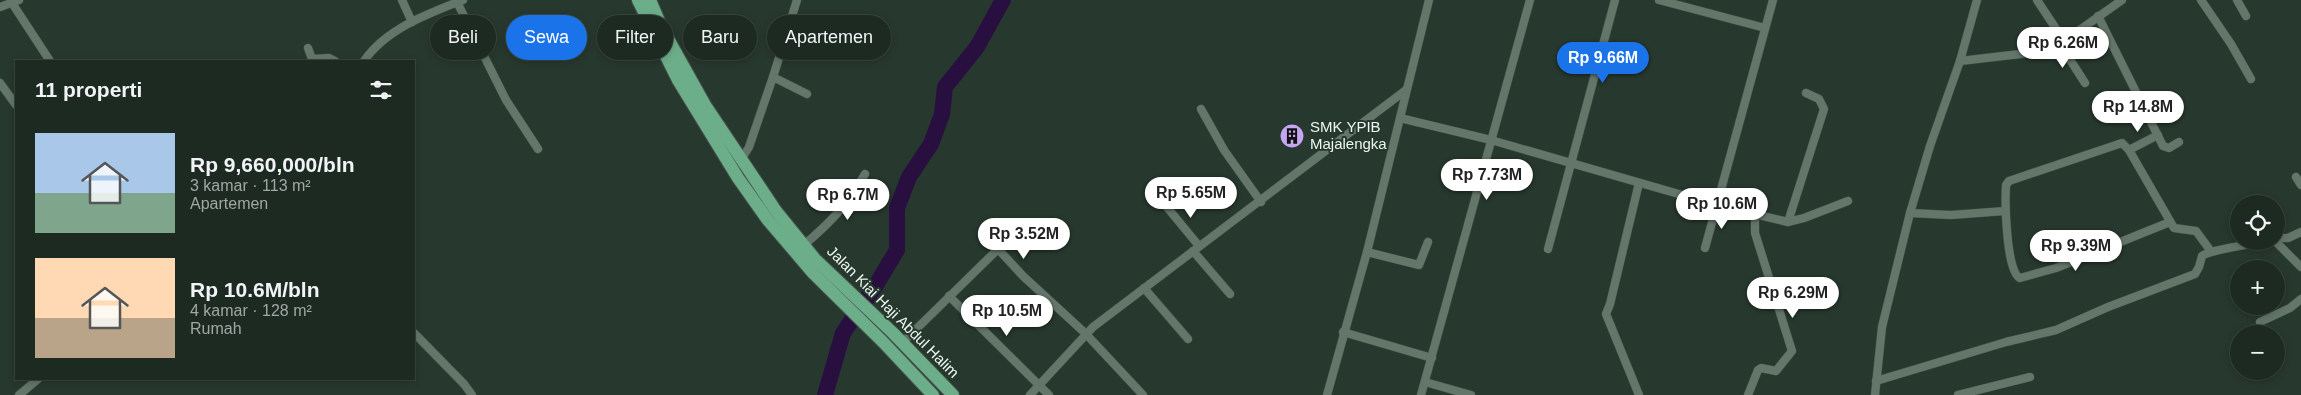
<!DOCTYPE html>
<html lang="id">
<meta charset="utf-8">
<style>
body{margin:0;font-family:Helvetica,sans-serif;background:#25322a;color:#f1f3f6;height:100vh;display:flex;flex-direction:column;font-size:19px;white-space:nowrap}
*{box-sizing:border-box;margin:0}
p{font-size:16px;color:#a0a7a5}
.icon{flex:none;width:28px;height:28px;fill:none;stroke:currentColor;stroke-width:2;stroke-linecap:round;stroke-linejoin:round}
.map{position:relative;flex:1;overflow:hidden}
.panel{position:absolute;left:15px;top:60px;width:400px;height:320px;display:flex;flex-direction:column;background:#1d2a22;border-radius:0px;box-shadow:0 2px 8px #0003,0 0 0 1px #3b4640}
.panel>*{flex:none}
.top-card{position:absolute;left:430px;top:15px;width:475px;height:45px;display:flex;gap:10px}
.fabs{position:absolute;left:2230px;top:195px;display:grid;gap:10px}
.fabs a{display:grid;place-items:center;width:55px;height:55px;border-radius:50%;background:#1d2a22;box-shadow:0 2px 8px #0003,0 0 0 1px #3b4640;font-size:25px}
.price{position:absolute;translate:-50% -42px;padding:0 11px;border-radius:18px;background:#fff;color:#222;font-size:16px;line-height:32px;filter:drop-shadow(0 1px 2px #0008)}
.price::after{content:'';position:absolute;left:50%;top:30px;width:15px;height:11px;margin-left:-8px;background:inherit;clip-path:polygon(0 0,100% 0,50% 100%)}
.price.active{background:#1a73e8;color:#fff}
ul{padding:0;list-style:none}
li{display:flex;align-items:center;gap:15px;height:125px;padding:0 20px}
li span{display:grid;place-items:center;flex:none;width:140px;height:100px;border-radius:0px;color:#555}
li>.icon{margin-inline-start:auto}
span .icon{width:60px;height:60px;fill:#fffc;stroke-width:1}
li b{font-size:21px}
h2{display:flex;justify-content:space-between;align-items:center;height:60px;padding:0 20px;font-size:21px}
.chip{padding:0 18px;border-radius:22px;background:#1d2a22;box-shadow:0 2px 8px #0003,0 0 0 1px #3b4640;font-size:18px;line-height:45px}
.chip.active{background:#1a73e8;color:#fff}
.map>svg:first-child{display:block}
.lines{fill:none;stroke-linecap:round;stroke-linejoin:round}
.river{stroke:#280f40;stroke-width:16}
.minor-casing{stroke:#45534a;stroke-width:9}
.primary-casing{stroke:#45534a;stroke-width:14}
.minor{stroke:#64766a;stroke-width:8}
.primary{stroke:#6dae8a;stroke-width:12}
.labels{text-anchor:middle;stroke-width:4;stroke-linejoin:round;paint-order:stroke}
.poi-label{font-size:15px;fill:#ecf6f0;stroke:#27382e;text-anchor:start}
.street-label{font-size:15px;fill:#ecf6f0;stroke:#27382e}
</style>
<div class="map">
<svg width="2301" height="395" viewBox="0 0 2301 395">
<rect width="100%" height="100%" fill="#27382e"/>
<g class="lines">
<polyline class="river" points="825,395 843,333 876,285 897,250 897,208 909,177 931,144 942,114 945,87 977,47 1003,0"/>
<defs>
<g id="minor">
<polyline points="402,0 412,22"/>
<polyline points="456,0 506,100 538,149"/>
<polyline points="1659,0 1765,28"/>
<polyline points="2037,0 2064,41"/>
<polyline points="2201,0 2231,44 2251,79"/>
<polyline points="2237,0 2246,16"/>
<polyline points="12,3 50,61"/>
<polyline points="0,7 19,0"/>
<polyline points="2098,16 2163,146 2169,148 2179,142"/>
<polyline points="2060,44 2085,83"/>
<polyline points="308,48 312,59 329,58 335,61"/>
<path d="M 364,61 C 386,29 427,14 463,0"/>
<polyline points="1960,61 2029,53 2060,44 2122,0"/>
<polyline points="773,77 797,0"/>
<polyline points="0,83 16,105"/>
<polyline points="1201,109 1224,150 1261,202"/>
<polyline points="1400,118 1491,140 1717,205 1788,222 1824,109 1819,99 1806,93"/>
<polyline points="2129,150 2158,135"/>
<polyline points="741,160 749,147 773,77 807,94"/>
<polyline points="2296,177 2301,185"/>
<polyline points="1639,183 1610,304 1606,314 1639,395"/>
<polyline points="1166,206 1199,246"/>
<polyline points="1910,213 1951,215 2005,211"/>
<polyline points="1788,222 1804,218 1848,201"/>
<path d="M 2170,222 L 2056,268 L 2020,278 C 2006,272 2005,201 2006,185 L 2009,181 L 2122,143 L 2129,150 L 2174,228 L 2196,231 L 2210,250"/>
<polyline points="2276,238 2288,238 2301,232"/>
<polyline points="2275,241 2301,267"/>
<path d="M 804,245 C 832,221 846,206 865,174"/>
<polyline points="1705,248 1773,0"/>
<polyline points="1548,249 1615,0"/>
<polyline points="1193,251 1230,294"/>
<polyline points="1367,252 1419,265 1428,242"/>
<polyline points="1144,288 1188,339"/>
<polyline points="949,296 1049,395"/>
<polyline points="2260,322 2290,308 2301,299"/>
<polyline points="1343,332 1432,358"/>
<polyline points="414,333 464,384 472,395"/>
<polyline points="902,343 998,249 1023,276 1085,333 1143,395"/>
<path d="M 1876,381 L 2006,342 L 2056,330 L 2108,307 L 2195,274 L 2199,267 L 2202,256 C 2211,249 2247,246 2262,241"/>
<polyline points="1425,382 1471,395"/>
<polyline points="19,395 38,379"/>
<polyline points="1030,395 1093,327 1406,90"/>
<polyline points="1327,395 1367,252 1429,0"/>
<polyline points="1421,395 1530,0"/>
<polyline points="1748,395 1758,370 1761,368 1776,371 1792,351 1755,233 1755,215"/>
<polyline points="1875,395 1882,327 1910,213 1930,146 1960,61 1977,0"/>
<polyline points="1958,395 2030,377"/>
</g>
<g id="primary">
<polyline points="638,0 678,80 738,178 767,219 813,273 883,342 933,395"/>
<polyline points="650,0 662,28 705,105 776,211 815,259 893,333 953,395"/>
</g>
</defs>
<use href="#minor" class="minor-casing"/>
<use href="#primary" class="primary-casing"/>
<use href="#minor" class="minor"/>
<use href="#primary" class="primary"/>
</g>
<defs>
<symbol id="building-disc" viewBox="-11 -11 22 22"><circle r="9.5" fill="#c5a7f1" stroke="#27382e"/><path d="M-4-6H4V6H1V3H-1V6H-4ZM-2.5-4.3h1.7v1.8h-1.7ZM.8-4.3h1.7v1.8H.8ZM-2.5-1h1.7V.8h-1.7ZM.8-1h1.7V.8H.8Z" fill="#111"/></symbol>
</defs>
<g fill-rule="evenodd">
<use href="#building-disc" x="1278" y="122" width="28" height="28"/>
</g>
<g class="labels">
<g class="poi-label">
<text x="1310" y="132">SMK YPIB<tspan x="1310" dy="17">Majalengka</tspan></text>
</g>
<g class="street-label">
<text transform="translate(893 312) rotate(45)" y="5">Jalan Kiai Haji Abdul Halim</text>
</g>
</g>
</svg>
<div class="fabs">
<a><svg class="icon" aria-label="locate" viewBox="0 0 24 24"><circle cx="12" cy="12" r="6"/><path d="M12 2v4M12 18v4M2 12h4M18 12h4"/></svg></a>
<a>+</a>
<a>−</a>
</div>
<b class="price" style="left:2063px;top:69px">Rp 6.26M</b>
<b class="price active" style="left:1603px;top:84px">Rp 9.66M</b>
<b class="price" style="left:2138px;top:133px">Rp 14.8M</b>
<b class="price" style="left:1487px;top:201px">Rp 7.73M</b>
<b class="price" style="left:1191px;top:219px">Rp 5.65M</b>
<b class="price" style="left:848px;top:221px">Rp 6.7M</b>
<b class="price" style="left:1722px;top:230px">Rp 10.6M</b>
<b class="price" style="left:1024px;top:260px">Rp 3.52M</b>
<b class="price" style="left:2076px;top:272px">Rp 9.39M</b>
<b class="price" style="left:1793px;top:319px">Rp 6.29M</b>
<b class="price" style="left:1007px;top:337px">Rp 10.5M</b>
<div class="top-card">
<a class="chip">Beli</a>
<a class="chip active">Sewa</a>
<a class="chip">Filter</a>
<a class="chip">Baru</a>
<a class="chip">Apartemen</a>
</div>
<section class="panel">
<h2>11 properti<svg class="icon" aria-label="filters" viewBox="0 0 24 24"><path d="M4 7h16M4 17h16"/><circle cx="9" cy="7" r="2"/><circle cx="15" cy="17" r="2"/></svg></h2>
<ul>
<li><span style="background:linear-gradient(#a9c7e8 60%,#7fa58c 0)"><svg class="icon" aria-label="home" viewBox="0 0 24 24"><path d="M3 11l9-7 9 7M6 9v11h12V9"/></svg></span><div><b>Rp 9,660,000/bln</b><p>3 kamar · 113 m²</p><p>Apartemen</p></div></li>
<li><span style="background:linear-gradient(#ffd9b3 60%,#b9a48a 0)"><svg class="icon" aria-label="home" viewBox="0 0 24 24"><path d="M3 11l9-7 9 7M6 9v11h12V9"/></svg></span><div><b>Rp 10.6M/bln</b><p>4 kamar · 128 m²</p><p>Rumah</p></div></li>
</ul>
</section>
</div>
